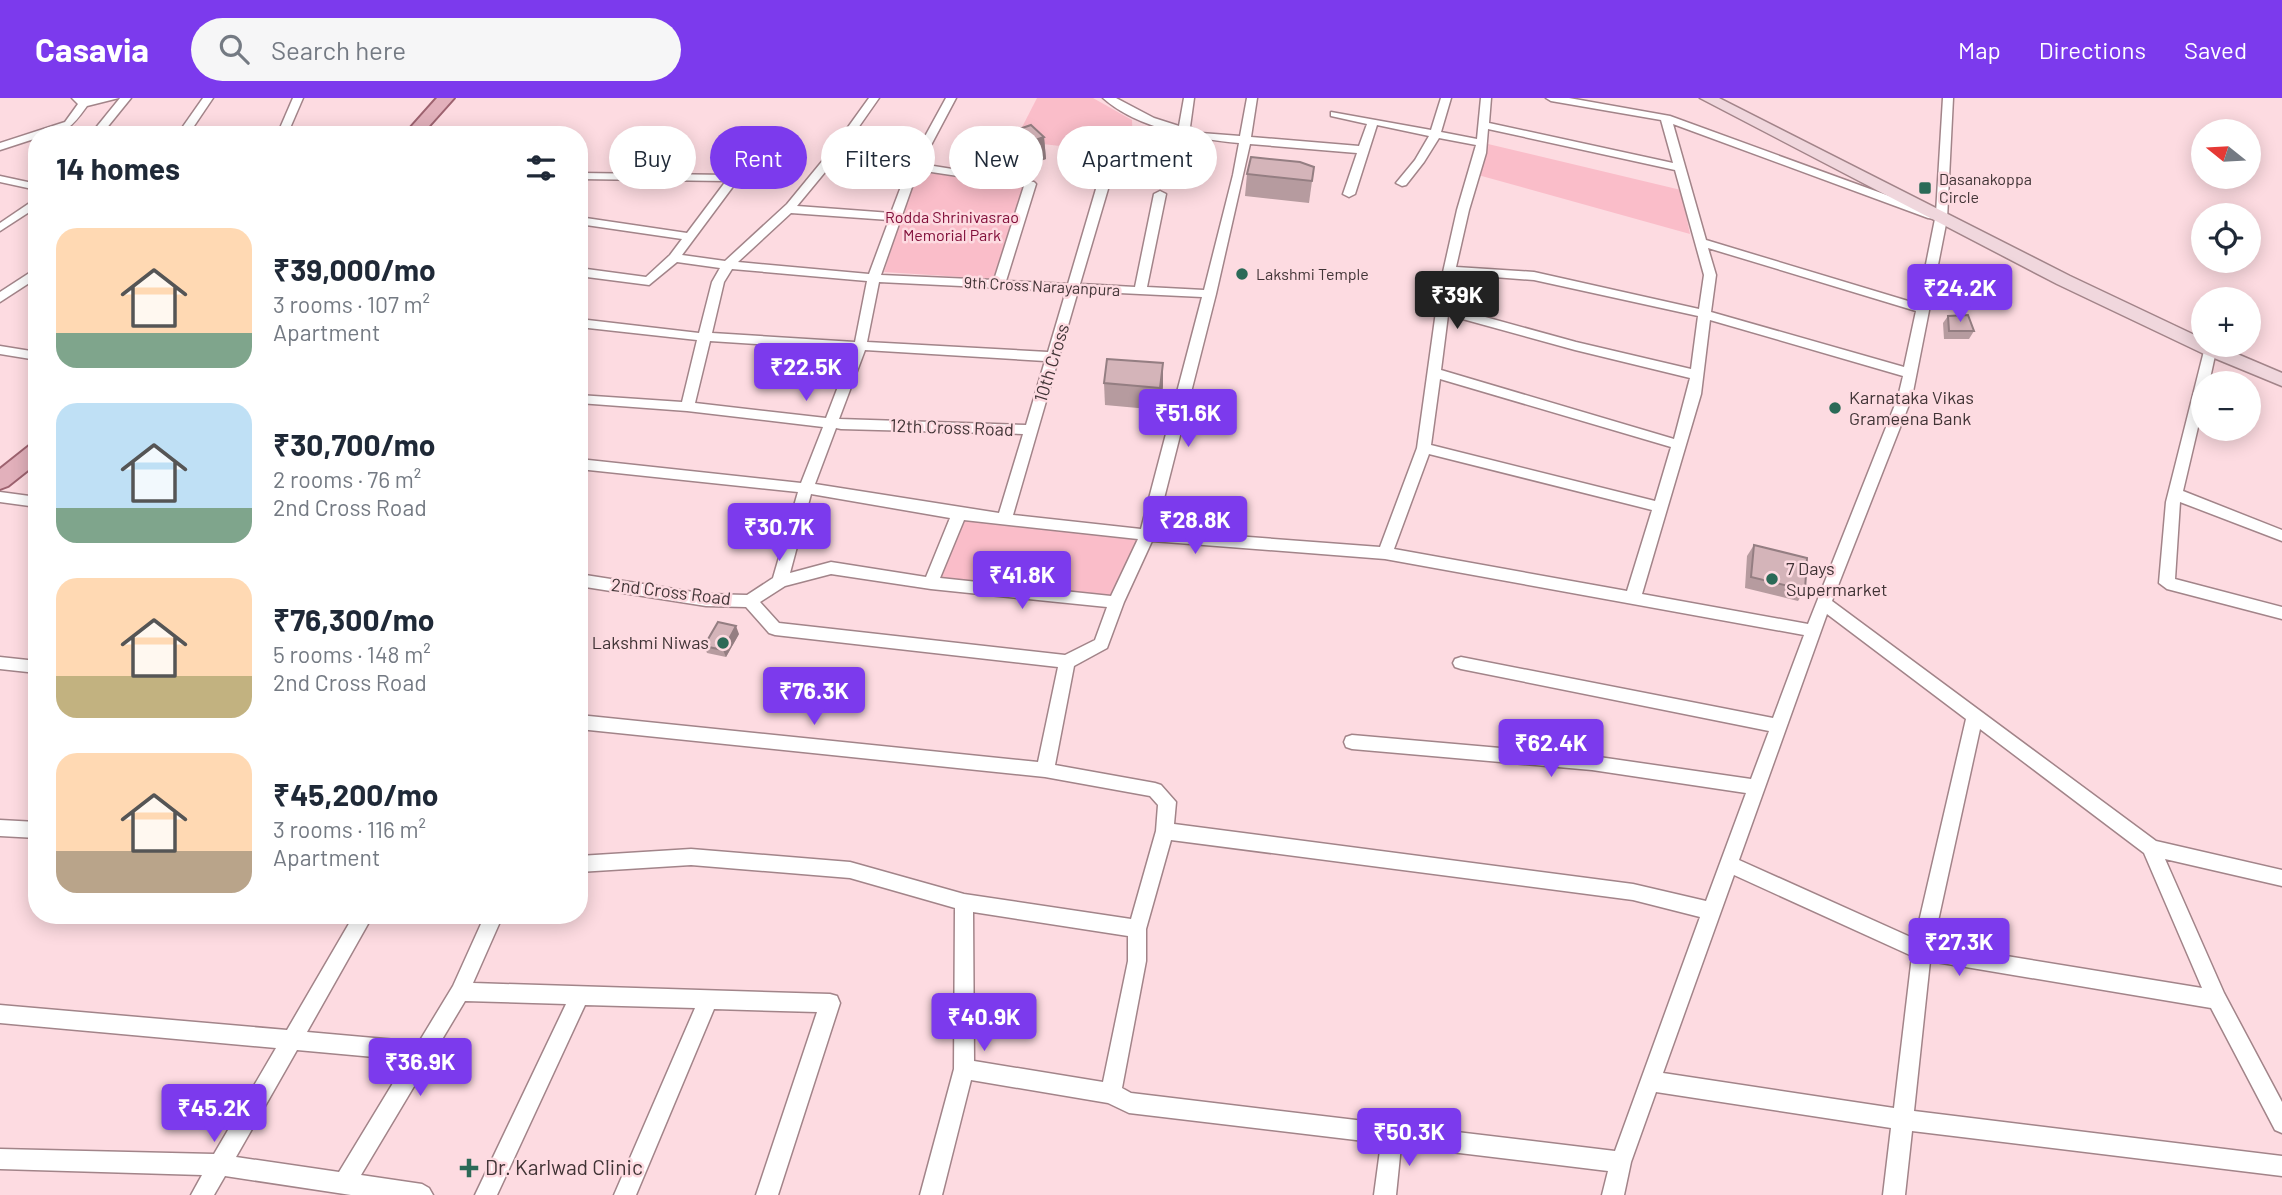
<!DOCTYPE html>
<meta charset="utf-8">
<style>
body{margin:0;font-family:Barlow,sans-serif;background:#f6f6f7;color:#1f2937;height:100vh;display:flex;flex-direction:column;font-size:26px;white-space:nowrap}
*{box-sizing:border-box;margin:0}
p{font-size:23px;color:#747a83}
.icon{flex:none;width:38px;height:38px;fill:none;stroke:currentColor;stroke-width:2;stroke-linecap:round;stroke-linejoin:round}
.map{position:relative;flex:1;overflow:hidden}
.drawer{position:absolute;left:28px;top:28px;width:560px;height:798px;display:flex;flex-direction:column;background:#fff;border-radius:28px;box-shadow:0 4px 18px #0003}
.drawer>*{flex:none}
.top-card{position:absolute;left:609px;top:28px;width:665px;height:63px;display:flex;gap:14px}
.needle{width:46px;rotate:288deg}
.tools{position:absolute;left:2191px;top:21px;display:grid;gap:14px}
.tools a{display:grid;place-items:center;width:70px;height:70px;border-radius:50%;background:#fff;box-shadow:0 4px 18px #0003;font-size:35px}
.price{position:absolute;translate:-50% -60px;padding:0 16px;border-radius:7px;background:#7c3aed;color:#fff;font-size:23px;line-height:46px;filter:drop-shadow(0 2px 4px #0008)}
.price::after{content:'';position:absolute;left:50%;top:42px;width:21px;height:16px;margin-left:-10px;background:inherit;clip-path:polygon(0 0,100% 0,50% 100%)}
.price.active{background:#222;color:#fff}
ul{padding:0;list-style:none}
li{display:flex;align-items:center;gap:21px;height:175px;padding:0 28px}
li span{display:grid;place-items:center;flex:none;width:196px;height:140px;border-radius:21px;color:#555}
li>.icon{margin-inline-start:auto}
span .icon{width:84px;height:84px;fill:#fffc;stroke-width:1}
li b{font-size:30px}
h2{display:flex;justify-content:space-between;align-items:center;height:84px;padding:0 28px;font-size:30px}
.chip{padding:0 24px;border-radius:32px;background:#fff;box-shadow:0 4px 18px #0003;font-size:24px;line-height:63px}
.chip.active{background:#7c3aed;color:#fff}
header{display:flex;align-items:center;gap:42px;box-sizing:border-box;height:98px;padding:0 35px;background:#7c3aed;color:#fff}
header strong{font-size:33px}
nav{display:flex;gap:38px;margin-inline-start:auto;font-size:24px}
.search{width:490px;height:63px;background:#f6f6f7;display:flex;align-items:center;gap:18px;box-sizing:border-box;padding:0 24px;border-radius:38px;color:#747a83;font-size:26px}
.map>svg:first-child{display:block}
.green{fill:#fabdc9}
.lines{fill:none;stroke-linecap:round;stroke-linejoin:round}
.street-casing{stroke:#a28489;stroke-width:3}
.secondary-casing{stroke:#a28489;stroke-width:3}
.primary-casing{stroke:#9d626f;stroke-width:4}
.street{fill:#fff;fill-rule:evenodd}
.secondary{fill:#f0d7dd;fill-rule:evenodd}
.primary{fill:#e2b0bb;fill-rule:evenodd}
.wall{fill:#b69b9f}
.shaded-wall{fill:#947e82}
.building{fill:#d4b4b9;stroke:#947e82;stroke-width:2}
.poi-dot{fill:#2b6a57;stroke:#fddbe1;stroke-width:2.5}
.labels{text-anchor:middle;stroke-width:5;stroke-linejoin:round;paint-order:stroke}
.far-poi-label{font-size:16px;fill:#413436;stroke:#fddbe1;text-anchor:start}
.far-park-label{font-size:16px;fill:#82103b;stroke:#fddbe1}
.far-street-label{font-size:16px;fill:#413436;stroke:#fddbe1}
.street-label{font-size:18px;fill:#413436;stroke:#fddbe1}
.poi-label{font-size:18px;fill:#413436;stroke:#fddbe1;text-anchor:start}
.near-poi-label{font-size:21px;fill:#413436;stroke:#fddbe1;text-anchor:start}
</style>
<header>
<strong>Casavia</strong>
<div class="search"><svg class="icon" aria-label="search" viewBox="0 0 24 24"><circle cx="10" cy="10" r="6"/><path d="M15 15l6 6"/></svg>Search here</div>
<nav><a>Map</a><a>Directions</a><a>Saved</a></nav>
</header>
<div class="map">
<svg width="2282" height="1097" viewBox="0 0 2282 1097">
<rect width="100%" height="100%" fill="#fddbe1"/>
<g class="green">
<polygon points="1037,0 1093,0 1132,22 1133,47 1113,54 1015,43"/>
<polygon points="1488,46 1681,92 1690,136 1478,77"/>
<polygon points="917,73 1023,89 993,181 884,174"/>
<polygon points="959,416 1147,437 1116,504 931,485"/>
</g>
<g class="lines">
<defs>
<g id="street">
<path d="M 72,0 L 119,0 L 87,8 C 72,29 65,37 37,37 L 37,40 L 0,52 L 0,45 L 65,24 L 78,6 Z"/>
<polygon points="120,0 131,0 101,37 90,37"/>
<polygon points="203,0 213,0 188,37 177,37"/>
<polygon points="293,0 303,0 287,37 277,37"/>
<path d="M 869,0 L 879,0 L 844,50 L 911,64 L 946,0 L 956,0 L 921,66 L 1034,84 L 1036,86 L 1006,183 L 1068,186 L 1096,91 L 1102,88 L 1108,91 L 1080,186 L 1135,189 L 1154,96 L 1160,93 L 1166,96 L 1147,189 L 1204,192 L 1233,77 L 1239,45 C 1195,41 1137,30 1103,0 L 1116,0 L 1154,20 L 1179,28 L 1184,0 L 1194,0 L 1190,29 L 1201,35 L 1240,38 L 1247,0 L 1257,0 L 1251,39 L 1359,48 L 1367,26 L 1331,18 L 1331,14 L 1431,32 L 1441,0 L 1451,0 L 1441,34 L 1477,41 L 1481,0 L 1491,0 L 1489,25 L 1673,65 L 1661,22 L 1551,3 L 1546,0 L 1569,0 L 1670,18 L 1936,115 L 1943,0 L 1953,0 L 1947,121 L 1912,299 L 1832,503 L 2156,743 L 2282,772 L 2282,788 L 2165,761 L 2224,895 L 2282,1004 L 2282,1035 L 2275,1032 L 2211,910 L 1930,863 L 1914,1013 L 2282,1058 L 2282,1078 L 1912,1033 L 1905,1097 L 1883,1097 L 1891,1030 L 1656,994 L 1631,1064 L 1624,1097 L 1602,1097 L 1608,1073 L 1401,1048 L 1396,1097 L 1374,1097 L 1381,1045 L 1129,1015 L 1108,1005 L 971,982 L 942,1097 L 920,1097 L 954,971 L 955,810 L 850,780 L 691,767 L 579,774 L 579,758 L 691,751 L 850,764 L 964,796 L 1131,821 L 1156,733 L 1158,707 L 1150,698 L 1045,679 L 579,631 L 579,617 L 1038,664 L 1058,569 L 775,537 L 769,535 L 746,509 L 706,508 L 579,488 L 579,476 L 706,496 L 747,497 L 773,480 L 798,394 L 579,371 L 579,361 L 801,385 L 823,329 L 687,313 L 579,305 L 579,297 L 682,304 L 697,242 L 579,229 L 579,221 L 699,235 L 712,184 L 720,170 L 677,164 L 649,187 L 579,178 L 579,170 L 646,179 L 670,157 L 682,141 L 579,126 L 579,119 L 687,135 L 726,83 L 579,81 L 579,75 L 731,77 L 738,67 L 746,67 L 746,71 L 682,157 L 725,163 L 787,106 L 833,50 ZM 1673,26 L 1928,120 L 1935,121 L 1918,206 L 1706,142 ZM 1377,27 L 1429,38 L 1415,62 L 1396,85 L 1402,88 L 1406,87 L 1424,64 L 1439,40 L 1476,47 L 1457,112 L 1439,192 L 1417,350 L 1380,449 L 1156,432 L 1216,196 L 1250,46 L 1357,55 L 1343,96 L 1349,99 L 1355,96 ZM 1488,31 L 1675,72 L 1704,177 L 1699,211 L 1534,174 L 1456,169 L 1469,112 L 1486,55 ZM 840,56 L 908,70 L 891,115 L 797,108 ZM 918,72 L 1024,88 L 994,182 L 881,177 ZM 791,115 L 889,122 L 869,176 L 738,164 ZM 1708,150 L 1916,213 L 1904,269 L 1711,214 L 1716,177 ZM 732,171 L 867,183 L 855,244 L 712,235 L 724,184 ZM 1455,176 L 1534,182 L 1698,218 L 1691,271 L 1576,244 L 1449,209 ZM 879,184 L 1066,193 L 1048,254 L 867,244 ZM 1078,193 L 1202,199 L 1141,431 L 1013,417 ZM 1448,217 L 1575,252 L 1690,280 L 1674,341 L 1441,272 ZM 1710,222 L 1903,278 L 1898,299 L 1808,526 L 1642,496 L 1701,296 ZM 710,243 L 852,252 L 826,320 L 695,305 ZM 865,252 L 1045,263 L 1026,327 L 839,321 ZM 1440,281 L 1671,349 L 1655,403 L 1431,347 ZM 836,330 L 841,331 L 1023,336 L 999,415 L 815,386 ZM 1429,356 L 1652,412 L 1627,493 L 1394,451 ZM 811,396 L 950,420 L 926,479 L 831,464 L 790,475 ZM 964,422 L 1138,441 L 1111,498 L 940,480 ZM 1152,443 L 1385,461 L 1804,537 L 1773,620 L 1461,559 L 1455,561 L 1453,565 L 1455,569 L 1461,571 L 1769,633 L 1751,681 L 1592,658 L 1352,637 L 1346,639 L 1344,644 L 1346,649 L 1352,651 L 1592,672 L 1746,695 L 1706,803 L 1633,786 L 1174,726 L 1176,704 L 1161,687 L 1155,685 L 1055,667 L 1074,568 L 1107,550 L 1124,504 ZM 831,476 L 931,491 L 1107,509 L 1095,542 L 1065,557 L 779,525 L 760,504 L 785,488 ZM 1827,516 L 1966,621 L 1915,841 L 1739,762 ZM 1980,631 L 2144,755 L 2202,890 L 1933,846 ZM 1171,742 L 1633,802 L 1700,819 L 1615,1053 L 1131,995 L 1122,990 L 1146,863 L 1146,831 ZM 1734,777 L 1912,858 L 1894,1010 L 1663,975 ZM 973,814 L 1128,838 L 1128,863 L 1103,984 L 974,963 Z"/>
<polygon points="0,78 37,86 37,92 0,84"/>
<polygon points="37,100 37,109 0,133 0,125"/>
<polygon points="37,170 37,180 0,204 0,194"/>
<polygon points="0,248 37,254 37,262 0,256"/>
<polygon points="2210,249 2216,253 2209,285 2203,285 2203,308 2183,393 2282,432 2282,443 2180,404 2175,481 2282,509 2282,521 2167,491 2159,485 2166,404 2204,253"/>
<polygon points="0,394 37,399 37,409 0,404"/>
<polygon points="0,559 37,563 37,575 0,571"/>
<polygon points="0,722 37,724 37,740 0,738"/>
<path d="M 354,817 L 373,817 L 307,934 L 419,944 L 453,888 L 485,817 L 503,817 L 473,885 L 830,896 L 837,898 L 840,905 L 778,1097 L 756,1097 L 817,914 L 714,911 L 636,1097 L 614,1097 L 695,910 L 585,907 L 497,1097 L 475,1097 L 566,906 L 465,903 L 361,1077 L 422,1086 L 429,1090 L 433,1097 L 351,1097 L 225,1078 L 214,1097 L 191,1097 L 202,1077 L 0,1071 L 0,1051 L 214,1056 L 276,950 L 0,925 L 0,907 L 287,932 ZM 297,952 L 407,962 L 339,1074 L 236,1059 Z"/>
</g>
<polygon id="secondary" points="1700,0 1719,0 2070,178 2203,241 2203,247 2216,247 2282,275 2282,288 2202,255 2057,186"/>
<g id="primary">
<polygon points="437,0 454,0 421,37 404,37"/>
<polygon points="37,346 37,365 8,388 0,391 0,371 29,348"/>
</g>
</defs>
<use href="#street" class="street-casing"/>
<use href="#secondary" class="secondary-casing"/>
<use href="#primary" class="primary-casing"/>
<use href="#street" class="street"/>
<use href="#secondary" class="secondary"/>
<use href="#primary" class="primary"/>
</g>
<g class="wall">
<polygon points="1002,37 1044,39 1046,61 1017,71 1004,58"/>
<polygon points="1157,45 1157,58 1176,69 1176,81 1101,70 1101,58"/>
<polygon points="1314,69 1309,105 1245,98 1247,76"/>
<polygon points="1948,218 1974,233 1969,241 1944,241 1943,225"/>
<polygon points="1163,265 1163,288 1160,312 1105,307 1104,285"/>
<polygon points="1754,447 1805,492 1798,503 1745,490 1747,458"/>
<polygon points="739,536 726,559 707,555 704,548"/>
</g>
<g class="shaded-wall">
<polygon points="1044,39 1046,61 1017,71 1015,49"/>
<polygon points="1157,45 1157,56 1152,66 1152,55"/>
<polygon points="1163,265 1163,288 1160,312 1160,290"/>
<polygon points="736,528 739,536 726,559 723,552"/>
</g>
<g class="building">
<polygon points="1031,27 1044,39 1015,49 1002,37"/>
<polygon points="1151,34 1157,45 1152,55 1176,70 1101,58 1131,51 1136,40"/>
<polygon points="1251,59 1300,64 1314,69 1312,83 1247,76"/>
<polygon points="1968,217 1974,233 1949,233 1948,218"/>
<polygon points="1107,261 1163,265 1160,290 1104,285"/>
<polygon points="1754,447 1807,460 1805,492 1751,479"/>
<polygon points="718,524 736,528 723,552 704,548"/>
</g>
<g class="poi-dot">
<rect x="1918" y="83" width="14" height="14" rx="3.5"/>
<circle cx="1242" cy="176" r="7"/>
<circle cx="1835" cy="310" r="7"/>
<circle cx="1772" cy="481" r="7"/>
<circle cx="723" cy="545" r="7"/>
<path d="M465.5 1059.5h7v7h7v7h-7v7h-7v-7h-7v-7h7z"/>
</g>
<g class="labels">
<g class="far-poi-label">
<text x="1939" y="87">Dasanakoppa<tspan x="1939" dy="18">Circle</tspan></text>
<text x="1256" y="182">Lakshmi Temple</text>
</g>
<g class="far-park-label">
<text x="952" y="125">Rodda Shrinivasrao<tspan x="952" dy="18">Memorial Park</tspan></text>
</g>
<g class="far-street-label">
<text transform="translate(1042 188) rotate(3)" y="6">9th Cross Narayanpura</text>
</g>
<g class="street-label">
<text transform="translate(1052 265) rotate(-73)" y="6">10th Cross</text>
<text transform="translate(952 330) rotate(2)" y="6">12th Cross Road</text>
<text transform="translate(671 494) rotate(7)" y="6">2nd Cross Road</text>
</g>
<g class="poi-label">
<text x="1849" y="306">Karnataka Vikas<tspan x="1849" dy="21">Grameena Bank</tspan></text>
<text x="1786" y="477">7 Days<tspan x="1786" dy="21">Supermarket</tspan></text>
<text x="709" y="551" text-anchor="end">Lakshmi Niwas</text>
</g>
<g class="near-poi-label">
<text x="485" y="1077">Dr. Karlwad Clinic</text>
</g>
</g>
</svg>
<div class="tools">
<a><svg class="needle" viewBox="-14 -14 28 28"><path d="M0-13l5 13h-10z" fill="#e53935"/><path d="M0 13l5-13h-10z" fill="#747a83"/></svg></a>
<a><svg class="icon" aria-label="locate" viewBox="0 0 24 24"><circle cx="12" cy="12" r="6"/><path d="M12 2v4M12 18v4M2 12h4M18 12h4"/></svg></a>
<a>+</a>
<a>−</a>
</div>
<b class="price" style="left:1960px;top:226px">₹24.2K</b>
<b class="price active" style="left:1457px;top:233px">₹39K</b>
<b class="price" style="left:806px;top:305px">₹22.5K</b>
<b class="price" style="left:1188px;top:351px">₹51.6K</b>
<b class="price" style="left:1195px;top:458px">₹28.8K</b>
<b class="price" style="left:779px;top:465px">₹30.7K</b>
<b class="price" style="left:1022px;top:513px">₹41.8K</b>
<b class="price" style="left:814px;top:629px">₹76.3K</b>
<b class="price" style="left:1551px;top:681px">₹62.4K</b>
<b class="price" style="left:1959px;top:880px">₹27.3K</b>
<b class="price" style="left:984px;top:955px">₹40.9K</b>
<b class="price" style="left:420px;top:1000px">₹36.9K</b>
<b class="price" style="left:214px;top:1046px">₹45.2K</b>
<b class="price" style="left:1409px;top:1070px">₹50.3K</b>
<div class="top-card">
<a class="chip">Buy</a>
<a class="chip active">Rent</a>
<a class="chip">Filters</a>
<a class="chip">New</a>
<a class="chip">Apartment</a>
</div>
<section class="drawer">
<h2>14 homes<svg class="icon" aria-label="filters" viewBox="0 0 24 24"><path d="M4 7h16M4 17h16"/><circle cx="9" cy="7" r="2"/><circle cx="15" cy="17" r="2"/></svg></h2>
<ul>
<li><span style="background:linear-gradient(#ffd9b3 75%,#7fa58c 0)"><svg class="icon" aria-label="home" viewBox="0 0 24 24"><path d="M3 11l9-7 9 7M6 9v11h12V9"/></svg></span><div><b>₹39,000/mo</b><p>3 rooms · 107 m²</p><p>Apartment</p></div></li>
<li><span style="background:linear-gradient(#bfe0f5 75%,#7fa58c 0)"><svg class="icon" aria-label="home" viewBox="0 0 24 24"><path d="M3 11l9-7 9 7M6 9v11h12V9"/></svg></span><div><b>₹30,700/mo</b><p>2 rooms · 76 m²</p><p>2nd Cross Road</p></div></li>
<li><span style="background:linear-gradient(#ffd9b3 70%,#c2b280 0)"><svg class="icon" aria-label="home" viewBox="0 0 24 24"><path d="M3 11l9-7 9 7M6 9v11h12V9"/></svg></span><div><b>₹76,300/mo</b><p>5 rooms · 148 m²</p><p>2nd Cross Road</p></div></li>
<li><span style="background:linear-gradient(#ffd9b3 70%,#b9a48a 0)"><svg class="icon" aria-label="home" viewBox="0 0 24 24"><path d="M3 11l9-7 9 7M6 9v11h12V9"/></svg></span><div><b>₹45,200/mo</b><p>3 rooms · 116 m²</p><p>Apartment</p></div></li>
</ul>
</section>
</div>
